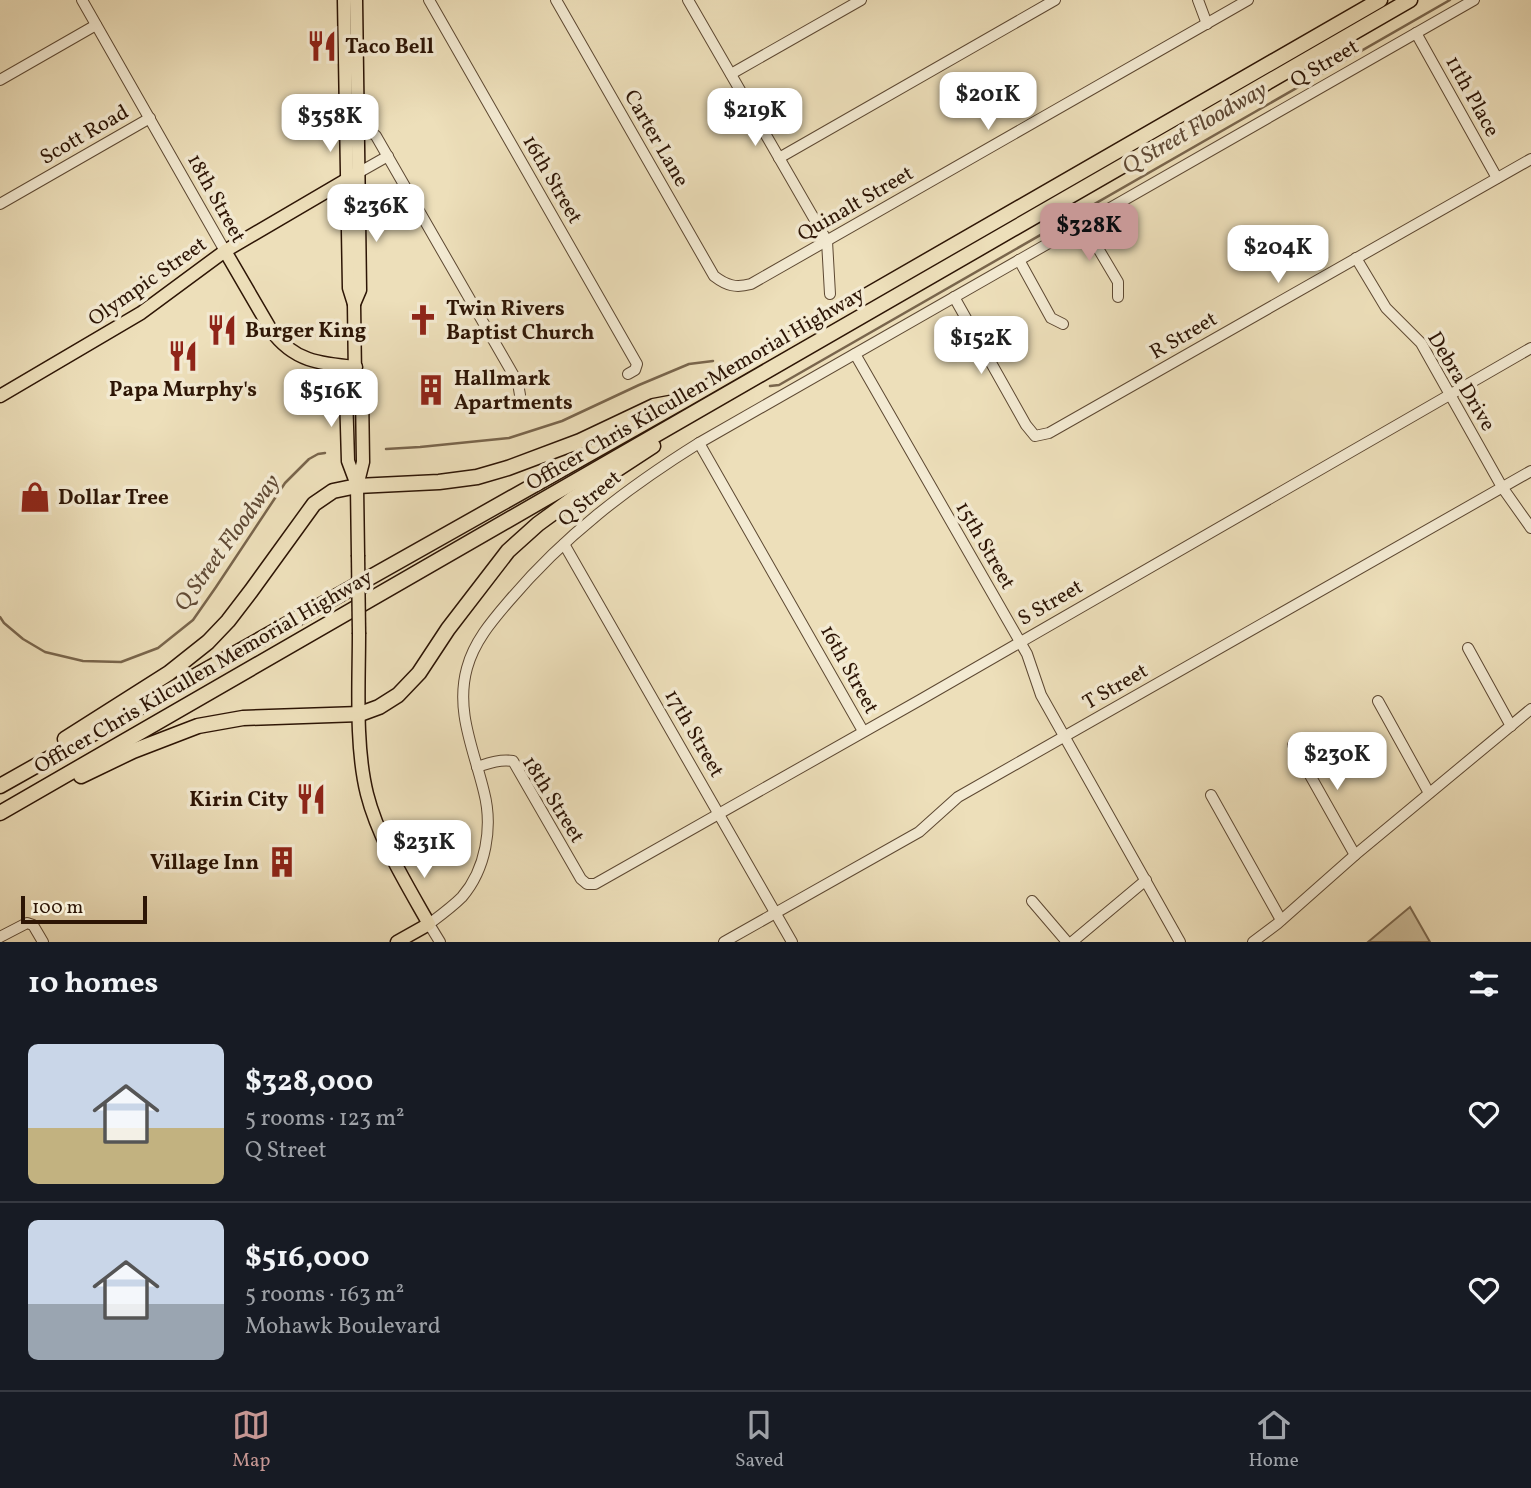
<!DOCTYPE html>
<meta charset="utf-8">
<style>
body{margin:0;font-family:Vollkorn,serif;background:#242831;color:#f1f3f6;height:100vh;display:flex;flex-direction:column;font-size:26px;white-space:nowrap}
*{box-sizing:border-box;margin:0}
p{font-size:23px;color:#9ea1a6}
.icon{flex:none;width:38px;height:38px;fill:none;stroke:currentColor;stroke-width:2;stroke-linecap:round;stroke-linejoin:round}
.map{position:relative;height:942px;overflow:hidden}
.sheet{display:flex;flex-direction:column;background:#171b24;flex:1}
.sheet>*{flex:none}
.scale{position:absolute;left:21px;bottom:18px;width:126px;box-sizing:border-box;padding-left:7px;border:4px solid #2d1505;border-top:0;font-size:19px;line-height:24px;white-space:nowrap;color:#2d1505;-webkit-text-stroke:5px #f3ead2;paint-order:stroke}
.price{position:absolute;translate:-50% -60px;padding:0 16px;border-radius:14px;background:#fff;color:#222;font-size:23px;line-height:46px;filter:drop-shadow(0 2px 4px #0008)}
.price::after{content:'';position:absolute;left:50%;top:42px;width:21px;height:16px;margin-left:-10px;background:inherit;clip-path:polygon(0 0,100% 0,50% 100%)}
.price.on{background:#c59692;color:#111}
ul{padding:0;list-style:none}
li{display:flex;align-items:center;gap:21px;height:175px;padding:0 28px}
li+li{border-top:2px solid #363941}
li span{display:grid;place-items:center;flex:none;width:196px;height:140px;border-radius:10px;color:#555}
li>.icon{margin-inline-start:auto}
span .icon{width:84px;height:84px;fill:#fffc;stroke-width:1}
li b{font-size:30px}
h2{display:flex;justify-content:space-between;align-items:center;height:84px;padding:0 28px;font-size:30px}
.tabs{display:flex;justify-content:space-around;align-items:center;height:98px;border-top:2px solid #363941;background:#171b24;font-size:19px;color:#9ea1a6}
.tabs a{display:grid;justify-items:center;gap:4px}
.tabs .on{color:#c59692}
.map>svg:first-child{display:block}
.green{fill:#ccbd9b;stroke:#7c6950;stroke-width:2}
.lines{fill:none;stroke-linecap:round;stroke-linejoin:round}
.stream{stroke:#79654c;stroke-width:2.5}
.minor-casing{stroke:#5d4832;stroke-width:12}
.major-casing{stroke:#2d1505;stroke-width:15}
.highway-casing{stroke:#2d1505;stroke-width:17}
.minor{stroke:#f3ead2;stroke-width:10}
.major{stroke:#eddfba;stroke-width:12}
.highway{stroke:#eddfba;stroke-width:14}
.major-bridge-casing{stroke:#2d1505;stroke-width:15;stroke-linecap:butt}
.major-bridge{stroke:#eddfba;stroke-width:12}
.labels{text-anchor:middle;stroke-width:7;stroke-linejoin:round;paint-order:stroke}
.poi-label{font-size:21px;font-weight:bold;fill:#2d1505;stroke:#f3ead2;text-anchor:start}
.street-label{font-size:21px;fill:#2d1505;stroke:#f3ead2}
.water-label{font-size:23px;font-style:italic;fill:#604a35;stroke:#f3ead2}
</style>
<div class="map">
<svg width="1531" height="942" viewBox="0 0 1531 942">
<rect width="100%" height="100%" fill="#eddfba"/>
<filter id="stains"><feTurbulence type="fractalNoise" baseFrequency=".00286" numOctaves="4"/><feColorMatrix values="0 0 0 0 .2 0 0 0 0 .09 0 0 0 0 .02 0 0 0 .5 -.17"/></filter>
<radialGradient id="worn" r=".72"><stop offset=".6" stop-color="#630" stop-opacity="0"/><stop offset="1" stop-color="#630" stop-opacity=".3"/></radialGradient>
<polygon class="green" points="1410,907 1430,942 1368,942"/>
<g class="lines">
<g class="stream">
<polyline points="770,386 779,385 1450,0"/>
<polyline points="386,449 420,447 509,438 562,421 639,385 689,364 713,361"/>
<polyline points="0,617 4,623 23,639 45,652 83,661 121,662 158,648 193,620 216,587 285,483 309,459 318,454 325,453"/>
</g>
<defs>
<g id="minor">
<polyline points="82,0 225,251"/>
<polyline points="429,0 637,364 635,370 628,374"/>
<path d="M 556,0 L 714,276 C 727,286 736,288 751,284 L 1248,0"/>
<polyline points="688,0 827,241 830,294"/>
<polyline points="1198,0 1207,24"/>
<polyline points="1416,33 1497,178"/>
<polyline points="731,74 861,0"/>
<polyline points="0,80 96,25"/>
<polyline points="358,129 367,129 376,136 518,383 520,395"/>
<polyline points="779,158 1055,0"/>
<polyline points="358,173 388,156"/>
<polyline points="0,204 150,118"/>
<polyline points="1083,223 1118,282 1118,297"/>
<polyline points="1356,258 1386,308 1421,343 1502,487 1531,528"/>
<polyline points="1019,260 1051,318 1063,324"/>
<polyline points="954,297 1026,425 1035,436 1049,433 1531,159"/>
<polyline points="855,354 1027,654 1041,695 1180,942"/>
<polyline points="699,443 863,731"/>
<polyline points="564,544 792,942"/>
<polyline points="1468,648 1511,726"/>
<polyline points="1378,701 1429,793"/>
<polyline points="1293,745 1355,855"/>
<path d="M 477,767 C 489,763 500,759 513,761 L 581,879 L 587,884 L 595,884 L 920,700 L 1531,348"/>
<polyline points="1211,795 1281,920"/>
<polyline points="1032,901 1067,942"/>
<polyline points="0,937 27,923 33,925 43,942"/>
<path d="M 440,942 L 429,924 C 441,915 452,907 462,897 C 486,869 493,827 484,792 C 474,750 455,711 467,668 C 474,642 491,622 509,601 C 564,536 627,488 699,443 L 1474,0"/>
<polyline points="724,942 919,832 958,797 1531,471"/>
<polyline points="1072,942 1146,880"/>
<polyline points="1253,942 1277,924 1355,855 1531,709"/>
</g>
<g id="major">
<polyline points="344,0 349,288 354,304 355,377 362,392 363,462 357,486 358,555"/>
<path d="M 225,251 L 271,330 C 293,361 320,364 356,367"/>
<polyline points="354,304 360,290 356,0"/>
<polyline points="355,377 346,393 348,461 357,485"/>
<polyline points="0,396 141,313 225,251 358,173"/>
<path d="M 359,634 C 359,684 355,746 367,794 C 378,838 407,885 429,924 L 397,942"/>
</g>
<g id="highway">
<polyline points="65,739 169,673 208,642 228,621 251,591 314,504 333,491 357,486 439,482 477,477 508,468 580,441 654,406 670,403"/>
<polyline points="81,776 133,751 198,726 243,718 360,714 379,707 398,695 419,673 448,629 508,551 538,524 575,497 653,446"/>
<polyline points="0,786 685,400 1380,0"/>
<polyline points="0,813 1410,0"/>
</g>
</defs>
<use href="#minor" class="minor-casing"/>
<use href="#major" class="major-casing"/>
<use href="#highway" class="highway-casing"/>
<use href="#minor" class="minor"/>
<use href="#major" class="major"/>
<use href="#highway" class="highway"/>
<defs>
<polyline id="major-bridge" points="358,555 359,634"/>
</defs>
<use href="#major-bridge" class="major-bridge-casing"/>
<use href="#major-bridge" class="major-bridge"/>
</g>
<defs>
<symbol id="restaurant-bare" viewBox="-9 -9 18 18"><path d="M-5-6h1v4h1v-4h1v4h1v-4h1v5L-1.5 .5V6h-2V.5L-5-1ZM5-6V6H3V1.5H1.5Q1.5-4 5-6Z" fill="#8f2418" stroke="#f3ead2" stroke-width="2.5" paint-order="stroke"/></symbol>
<symbol id="church-bare" viewBox="-9 -9 18 18"><path d="M-1.2-6h2.4v3.5h3.3v2.4h-3.3V6h-2.4V-.1h-3.3v-2.4h3.3Z" fill="#8f2418" stroke="#f3ead2" stroke-width="2.5" paint-order="stroke"/></symbol>
<symbol id="building-bare" viewBox="-9 -9 18 18"><path d="M-4-6H4V6H1V3H-1V6H-4ZM-2.5-4.3h1.7v1.8h-1.7ZM.8-4.3h1.7v1.8H.8ZM-2.5-1h1.7V.8h-1.7ZM.8-1h1.7V.8H.8Z" fill="#8f2418" stroke="#f3ead2" stroke-width="2.5" paint-order="stroke"/></symbol>
<symbol id="shop-bare" viewBox="-9 -9 18 18"><path d="M-5-2.5h2.3a2.7 3.5 0 0 1 5.4 0H5L5.5 6h-11ZM-1.5-2.5h3a1.5 2.3 0 0 0-3 0Z" fill="#8f2418" stroke="#f3ead2" stroke-width="2.5" paint-order="stroke"/></symbol>
</defs>
<g fill-rule="evenodd">
<use href="#restaurant-bare" x="300" y="24" width="44" height="44"/>
<use href="#church-bare" x="401" y="298" width="44" height="44"/>
<use href="#restaurant-bare" x="200" y="308" width="44" height="44"/>
<use href="#restaurant-bare" x="161" y="334" width="44" height="44"/>
<use href="#building-bare" x="409" y="368" width="44" height="44"/>
<use href="#shop-bare" x="13" y="475" width="44" height="44"/>
<use href="#restaurant-bare" x="289" y="777" width="44" height="44"/>
<use href="#building-bare" x="260" y="840" width="44" height="44"/>
</g>
<g class="labels">
<g class="poi-label">
<text x="345" y="53">Taco Bell</text>
<text x="446" y="315">Twin Rivers<tspan x="446" dy="24">Baptist Church</tspan></text>
<text x="245" y="337">Burger King</text>
<text x="454" y="385">Hallmark<tspan x="454" dy="24">Apartments</tspan></text>
<text x="183" y="396" text-anchor="middle">Papa Murphy's</text>
<text x="58" y="504">Dollar Tree</text>
<text x="288" y="806" text-anchor="end">Kirin City</text>
<text x="259" y="869" text-anchor="end">Village Inn</text>
</g>
<g class="street-label">
<text transform="translate(1324 63) rotate(-30)" y="7">Q Street</text>
<text transform="translate(1473 96) rotate(61)" y="7">11th Place</text>
<text transform="translate(84 134) rotate(-30)" y="7">Scott Road</text>
<text transform="translate(657 138) rotate(60)" y="7">Carter Lane</text>
<text transform="translate(553 179) rotate(60)" y="7">16th Street</text>
<text transform="translate(217 198) rotate(61)" y="7">18th Street</text>
<text transform="translate(855 203) rotate(-30)" y="7">Quinalt Street</text>
<text transform="translate(147 281) rotate(-35)" y="7">Olympic Street</text>
<text transform="translate(1183 335) rotate(-30)" y="7">R Street</text>
<text transform="translate(1462 381) rotate(59)" y="7">Debra Drive</text>
<text transform="translate(695 388) rotate(-30)" y="7">Officer Chris Kilcullen Memorial Highway</text>
<text transform="translate(589 498) rotate(-40)" y="7">Q Street</text>
<text transform="translate(986 545) rotate(60)" y="7">15th Street</text>
<text transform="translate(1050 602) rotate(-30)" y="7">S Street</text>
<text transform="translate(850 669) rotate(61)" y="7">16th Street</text>
<text transform="translate(203 671) rotate(-30)" y="7">Officer Chris Kilcullen Memorial Highway</text>
<text transform="translate(1115 686) rotate(-30)" y="7">T Street</text>
<text transform="translate(695 733) rotate(60)" y="7">17th Street</text>
<text transform="translate(554 799) rotate(58)" y="7">18th Street</text>
</g>
<g class="water-label">
<text transform="translate(1194 127) rotate(-30)" y="8">Q Street Floodway</text>
<text transform="translate(226 542) rotate(-54)" y="8">Q Street Floodway</text>
</g>
</g>
<rect width="100%" height="100%" filter="url(#stains)"/>
<rect width="100%" height="100%" fill="url(#worn)"/>
</svg>
<div class="scale">100 m</div>
<b class="price" style="left:988px;top:132px">$201K</b>
<b class="price" style="left:755px;top:148px">$219K</b>
<b class="price" style="left:330px;top:154px">$358K</b>
<b class="price" style="left:376px;top:244px">$236K</b>
<b class="price on" style="left:1089px;top:263px">$328K</b>
<b class="price" style="left:1278px;top:285px">$204K</b>
<b class="price" style="left:981px;top:376px">$152K</b>
<b class="price" style="left:331px;top:429px">$516K</b>
<b class="price" style="left:1337px;top:792px">$230K</b>
<b class="price" style="left:424px;top:880px">$231K</b>
</div>
<section class="sheet">
<h2>10 homes<svg class="icon" aria-label="filters" viewBox="0 0 24 24"><path d="M4 7h16M4 17h16"/><circle cx="9" cy="7" r="2"/><circle cx="15" cy="17" r="2"/></svg></h2>
<ul>
<li><span style="background:linear-gradient(#c9d6e8 60%,#c2b280 0)"><svg class="icon" aria-label="home" viewBox="0 0 24 24"><path d="M3 11l9-7 9 7M6 9v11h12V9"/></svg></span><div><b>$328,000</b><p>5 rooms · 123 m²</p><p>Q Street</p></div><svg class="icon" aria-label="heart" viewBox="0 0 24 24"><path d="M12 20l-8-8c-3-5 5-10 8-4 3-6 11-1 8 4z"/></svg></li>
<li><span style="background:linear-gradient(#c9d6e8 60%,#9aa5b1 0)"><svg class="icon" aria-label="home" viewBox="0 0 24 24"><path d="M3 11l9-7 9 7M6 9v11h12V9"/></svg></span><div><b>$516,000</b><p>5 rooms · 163 m²</p><p>Mohawk Boulevard</p></div><svg class="icon" aria-label="heart" viewBox="0 0 24 24"><path d="M12 20l-8-8c-3-5 5-10 8-4 3-6 11-1 8 4z"/></svg></li>
</ul>
</section>
<nav class="tabs">
<a class="on"><svg class="icon" aria-label="map" viewBox="0 0 24 24"><path d="M3 6l6-2 6 2 6-2v14l-6 2-6-2-6 2zM9 4v14M15 6v14"/></svg>Map</a>
<a><svg class="icon" aria-label="saved" viewBox="0 0 24 24"><path d="M7 4h10v16l-5-4-5 4z"/></svg>Saved</a>
<a><svg class="icon" aria-label="home" viewBox="0 0 24 24"><path d="M3 11l9-7 9 7M6 9v11h12V9"/></svg>Home</a>
</nav>
